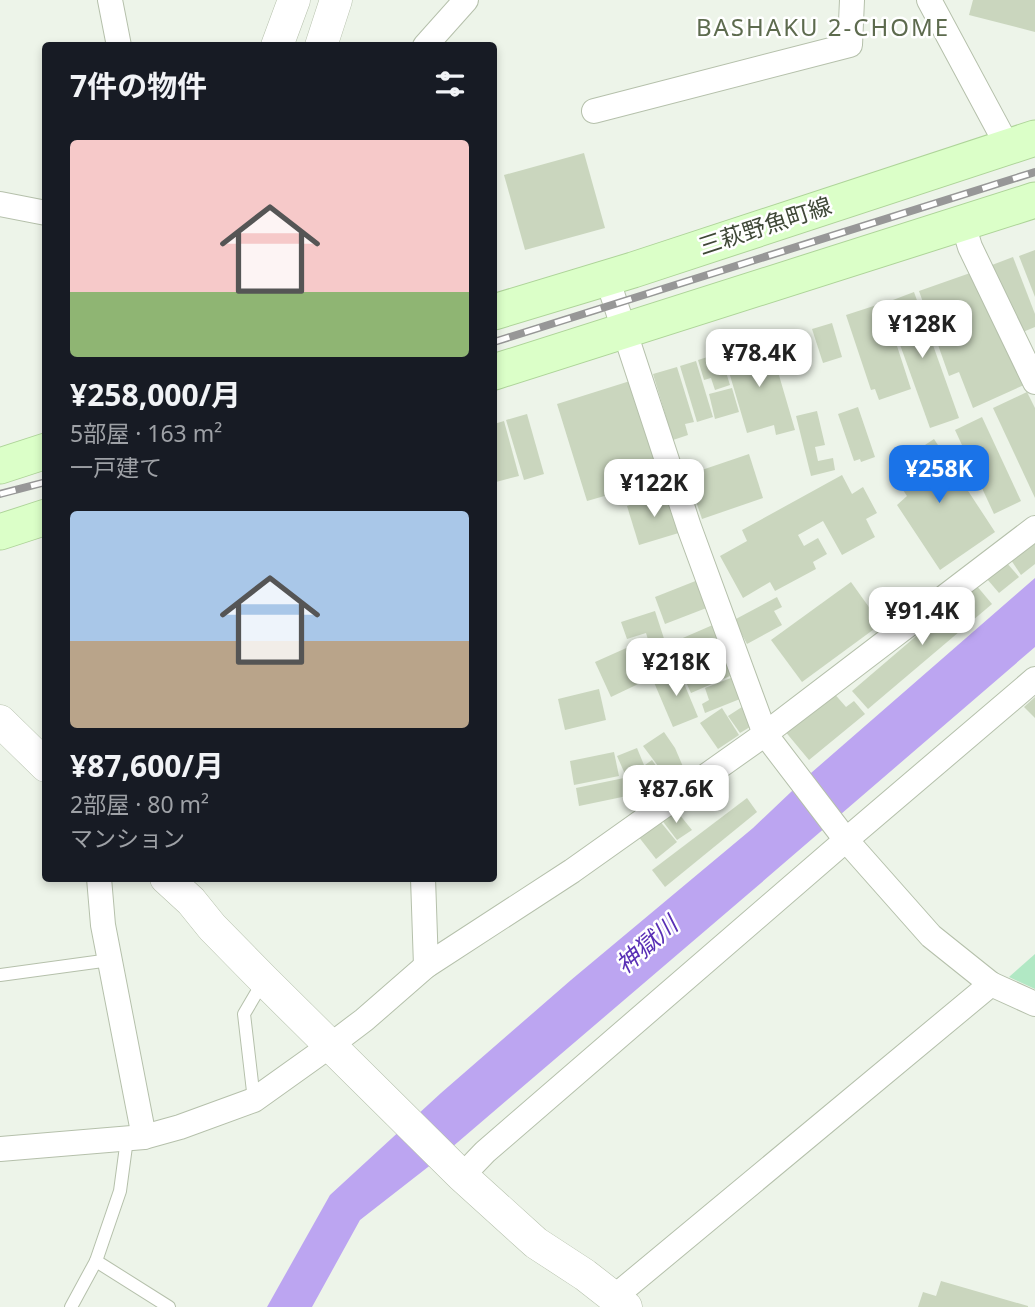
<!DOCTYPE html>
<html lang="ja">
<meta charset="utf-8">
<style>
body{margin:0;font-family:"Noto Sans","Noto Sans JP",sans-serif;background:#20242c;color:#f1f3f6;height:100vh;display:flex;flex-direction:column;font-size:26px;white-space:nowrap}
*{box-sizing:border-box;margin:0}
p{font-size:23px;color:#9ea1a6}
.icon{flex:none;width:38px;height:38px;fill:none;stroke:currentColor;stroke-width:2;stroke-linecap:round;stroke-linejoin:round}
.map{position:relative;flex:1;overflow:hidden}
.details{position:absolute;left:42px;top:42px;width:455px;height:840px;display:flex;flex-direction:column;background:#171b24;border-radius:7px;box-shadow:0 4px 10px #0003}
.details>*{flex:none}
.price{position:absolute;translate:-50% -60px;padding:0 16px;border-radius:14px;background:#fff;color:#222;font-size:23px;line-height:46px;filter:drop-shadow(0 2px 4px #0008)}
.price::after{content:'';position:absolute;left:50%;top:42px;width:21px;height:16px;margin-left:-10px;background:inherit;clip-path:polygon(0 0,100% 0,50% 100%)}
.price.current{background:#1a73e8;color:#fff}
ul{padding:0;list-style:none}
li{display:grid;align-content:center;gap:14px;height:371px;padding:0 28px}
li span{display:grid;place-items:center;height:217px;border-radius:7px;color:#555}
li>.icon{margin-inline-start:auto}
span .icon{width:126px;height:126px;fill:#fffc;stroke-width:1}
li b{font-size:30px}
h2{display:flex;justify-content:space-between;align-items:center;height:84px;padding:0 28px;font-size:30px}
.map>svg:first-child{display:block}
.green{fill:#b1e8c4}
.water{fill:#bca5f1}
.building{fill:#cad6be}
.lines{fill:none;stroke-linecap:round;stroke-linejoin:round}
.service-casing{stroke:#b5c0ab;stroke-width:14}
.minor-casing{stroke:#b5c0ab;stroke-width:26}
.tertiary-casing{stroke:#b5c0ab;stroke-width:33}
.secondary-casing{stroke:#aed499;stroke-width:37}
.service{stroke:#fff;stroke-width:12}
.minor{stroke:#fff;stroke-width:24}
.tertiary{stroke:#fff;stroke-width:32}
.secondary{stroke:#dbffc8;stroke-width:35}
.rail-casing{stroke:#979797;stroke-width:8}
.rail{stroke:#fff;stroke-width:5;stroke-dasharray:16;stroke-linecap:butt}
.labels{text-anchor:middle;stroke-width:5;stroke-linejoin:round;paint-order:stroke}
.street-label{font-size:23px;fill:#3f4837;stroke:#fff}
.neighbourhood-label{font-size:24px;letter-spacing:2px;fill:#5d6b4e;stroke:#fff}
.water-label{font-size:24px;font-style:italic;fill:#592fb5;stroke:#fff}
</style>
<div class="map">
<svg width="1035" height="1307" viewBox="0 0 1035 1307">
<rect width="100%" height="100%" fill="#edf4e9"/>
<polygon class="green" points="1035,954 1035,989 1009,977"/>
<polygon class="water" points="1035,578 1035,647 754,889 437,1160 360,1220 312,1307 267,1307 330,1195 441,1093 571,980 753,828 811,773"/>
<g class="building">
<polygon points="973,0 1035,0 1035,32 969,15"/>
<polygon points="584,153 605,228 525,250 504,175"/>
<polygon points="1035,250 1035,297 1019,256"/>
<polygon points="1013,257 1035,314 1035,327 1018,334 992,265"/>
<polygon points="973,272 1024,385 973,408 959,372 949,376 919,291"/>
<polygon points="914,292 959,418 930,428 885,303"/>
<polygon points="883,303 911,389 879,400 875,389 871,390 846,315"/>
<polygon points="832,323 842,357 823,363 812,329"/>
<polygon points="769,341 795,430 776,435 774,425 747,433 724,355"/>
<polygon points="720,353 730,385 715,390 711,378 704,380 698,360"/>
<polygon points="696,361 713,417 697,422 680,366"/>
<polygon points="677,367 694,422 685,424 688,435 673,440 653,374"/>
<polygon points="630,381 661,478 640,485 644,497 625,503 622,491 587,501 557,404"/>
<polygon points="732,388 739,412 715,419 709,394"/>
<polygon points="1027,392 1035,408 1035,498 993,408"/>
<polygon points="858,407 875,457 861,462 860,459 854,461 838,414"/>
<polygon points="817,411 825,445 815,447 818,461 833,458 835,470 811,476 796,416"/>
<polygon points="527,414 544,474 524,480 506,420"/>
<polygon points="982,417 1021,501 994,514 955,430"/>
<polygon points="504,421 519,476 496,482 494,473 494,424"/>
<polygon points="934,439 995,532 940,570 897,505 907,496 889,469"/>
<polygon points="749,454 763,498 702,519 687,475"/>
<polygon points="842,475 852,494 863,487 877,513 866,519 875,537 842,555 823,521 798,535 804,546 818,538 827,554 813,562 816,569 775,591 770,582 743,598 720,556 747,541 742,530"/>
<polygon points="669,492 682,532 639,545 627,506"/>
<polygon points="1035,542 1035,564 1021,575 1011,560"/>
<polygon points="1006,562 1019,577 999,593 987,579"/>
<polygon points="698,580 709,607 665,624 655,597"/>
<polygon points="851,582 881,624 802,682 771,640"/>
<polygon points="976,585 992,604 868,709 852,691"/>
<polygon points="777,597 782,607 774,611 782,625 747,644 734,620"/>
<polygon points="655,611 671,660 656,665 646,633 627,639 621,622"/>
<polygon points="715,624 726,647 680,668 669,644"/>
<polygon points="642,641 657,675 611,697 595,662"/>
<polygon points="727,651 737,673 691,693 681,671"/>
<polygon points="678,669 698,717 673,727 653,680"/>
<polygon points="736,676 745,697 705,713 702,704 709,700 705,688"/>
<polygon points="599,689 606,720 565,730 558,699"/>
<polygon points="832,691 846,707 854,701 865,714 809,760 784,730"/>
<polygon points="1035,697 1035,718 1024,707"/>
<polygon points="745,705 755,724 740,733 728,716"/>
<polygon points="722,708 739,735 718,749 700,723"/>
<polygon points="664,732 675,748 687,776 673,786 643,746"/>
<polygon points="637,748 644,765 625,774 617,756"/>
<polygon points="614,752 619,776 574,785 570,761"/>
<polygon points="652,760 672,789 658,799 638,770"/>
<polygon points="624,778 627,796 579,806 576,788"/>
<polygon points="747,798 757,812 665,887 652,870"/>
<polygon points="675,809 692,830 677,840 661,819"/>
<polygon points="659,820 677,842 656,859 638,836"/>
<polygon points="941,1281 1028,1306 1028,1307 918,1307 923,1292 936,1296"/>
</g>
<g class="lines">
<defs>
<g id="service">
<polyline points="0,975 110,960"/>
<polyline points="254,1100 244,1014 264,980"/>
<polyline points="96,1261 169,1307"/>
<polyline points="71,1307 96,1261 120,1191 127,1139"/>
</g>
<g id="minor">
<polyline points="110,0 119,46"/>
<polyline points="929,0 1008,147"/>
<polyline points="425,46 466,0"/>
<polyline points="594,111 850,45 852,0"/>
<polyline points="0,204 46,213"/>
<polyline points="963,224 970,247 1035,382"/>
<polyline points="607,278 689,527 765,734 846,840 931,936 991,984 1035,1004"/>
<polyline points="99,878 103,925 144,1137"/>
<polyline points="423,878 426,966"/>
<polyline points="0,1149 144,1137 180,1127 254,1100 331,1045 364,1020 426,966 572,871 765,734 1035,528"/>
<polyline points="462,1176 485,1152 846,840 1035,679"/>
<polyline points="613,1298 991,984"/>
</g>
<g id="tertiary">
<polyline points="277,46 294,0"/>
<polyline points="321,46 336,0"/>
<polyline points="0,721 46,766"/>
<polyline points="166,878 191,901 212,927 264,980 462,1176 536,1243 585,1275 626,1307"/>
</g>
<g id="secondary">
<polyline points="494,312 633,270 1035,138"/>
<polyline points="494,372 1035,200"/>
<polyline points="0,466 46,451"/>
<polyline points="0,532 46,517"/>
</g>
</defs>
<use href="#service" class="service-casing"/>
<use href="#minor" class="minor-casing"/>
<use href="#tertiary" class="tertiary-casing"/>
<use href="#secondary" class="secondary-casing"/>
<use href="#service" class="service"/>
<use href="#minor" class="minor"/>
<use href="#tertiary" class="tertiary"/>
<use href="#secondary" class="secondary"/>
<defs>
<g id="rail">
<polyline points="494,342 1035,172"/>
<polyline points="0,494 46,482"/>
</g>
</defs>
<use href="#rail" class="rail-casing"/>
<use href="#rail" class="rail"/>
</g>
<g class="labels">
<g class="street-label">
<text transform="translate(765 226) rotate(-18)" y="8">三萩野魚町線</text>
</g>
<g class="neighbourhood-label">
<text x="823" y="36">BASHAKU 2-CHOME</text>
</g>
<g class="water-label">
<text transform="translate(647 945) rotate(-41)" y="8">神獄川</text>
</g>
</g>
</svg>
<b class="price" style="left:922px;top:360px">¥128K</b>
<b class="price" style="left:759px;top:389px">¥78.4K</b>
<b class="price current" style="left:939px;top:505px">¥258K</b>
<b class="price" style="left:654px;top:519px">¥122K</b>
<b class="price" style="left:922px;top:647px">¥91.4K</b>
<b class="price" style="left:676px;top:698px">¥218K</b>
<b class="price" style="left:676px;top:825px">¥87.6K</b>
<section class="details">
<h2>7件の物件<svg class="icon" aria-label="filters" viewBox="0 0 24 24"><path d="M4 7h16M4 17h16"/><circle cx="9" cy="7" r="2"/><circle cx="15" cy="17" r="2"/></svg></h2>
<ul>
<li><span style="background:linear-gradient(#f6c9c9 70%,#8fb573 0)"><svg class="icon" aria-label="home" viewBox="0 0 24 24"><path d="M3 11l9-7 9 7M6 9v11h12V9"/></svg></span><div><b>¥258,000/月</b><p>5部屋 · 163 m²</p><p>一戸建て</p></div></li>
<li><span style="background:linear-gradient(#a9c7e8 60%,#b9a48a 0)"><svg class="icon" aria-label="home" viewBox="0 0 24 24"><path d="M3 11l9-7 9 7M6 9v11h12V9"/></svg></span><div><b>¥87,600/月</b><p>2部屋 · 80 m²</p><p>マンション</p></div></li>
</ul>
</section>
</div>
